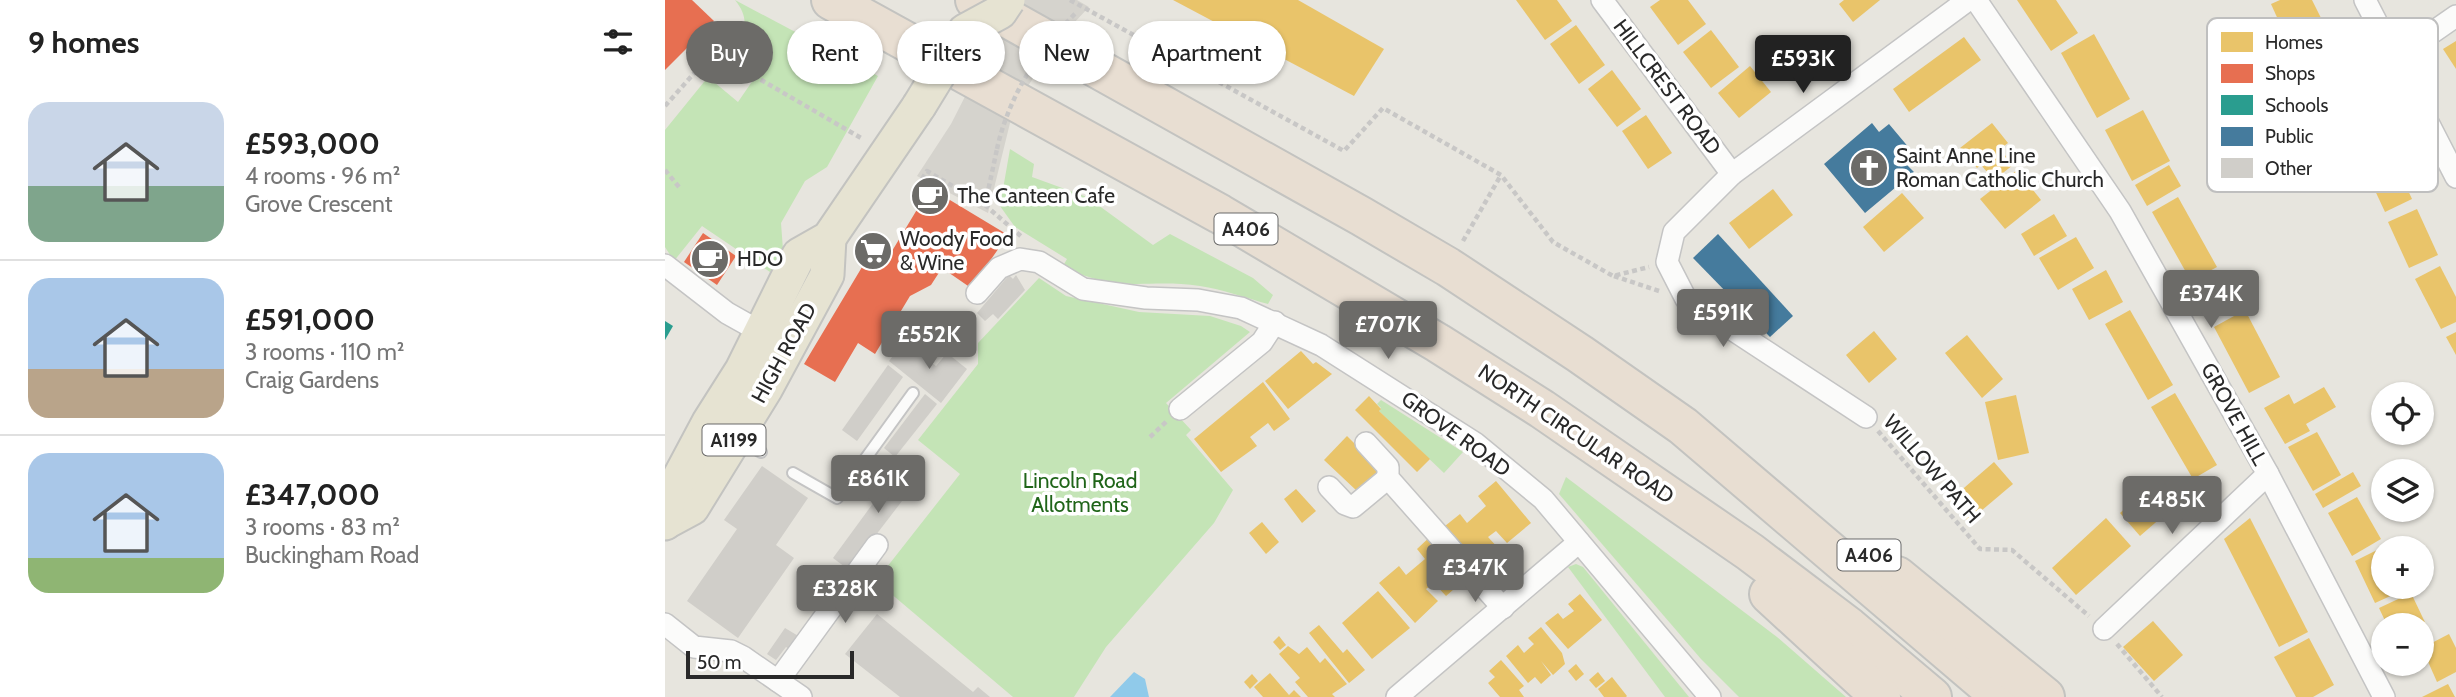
<!DOCTYPE html>
<meta charset="utf-8">
<style>
body{margin:0;font-family:Cabin,sans-serif;background:#f6f6f6;color:#222;height:100vh;display:flex;flex-direction:column;font-size:26px;white-space:nowrap}
*{box-sizing:border-box;margin:0}
p{font-size:23px;color:#767676}
.icon{flex:none;width:38px;height:38px;fill:none;stroke:currentColor;stroke-width:2;stroke-linecap:round;stroke-linejoin:round}
.map{position:relative;flex:1;overflow:hidden}
.panel{display:flex;flex-direction:column;background:#fff;width:665px}
.panel>*{flex:none}
.guide{position:absolute;left:21px;top:21px;width:665px;height:63px;display:flex;gap:14px}
.tools{position:absolute;left:1706px;top:382px;display:grid;gap:14px}
.tools a{display:grid;place-items:center;width:63px;height:63px;border-radius:50%;background:#fff;box-shadow:0 2px 5px #0004;font-size:35px}
.scale{position:absolute;left:21px;bottom:18px;width:168px;box-sizing:border-box;padding-left:7px;border:4px solid #292929;border-top:0;font-size:19px;line-height:24px;white-space:nowrap;color:#292929;-webkit-text-stroke:5px #fff;paint-order:stroke}
.price{position:absolute;translate:-50% -60px;padding:0 16px;border-radius:7px;background:#6c6b68;color:#fff;font-size:23px;line-height:46px;filter:drop-shadow(0 2px 4px #0008)}
.price::after{content:'';position:absolute;left:50%;top:42px;width:21px;height:16px;margin-left:-10px;background:inherit;clip-path:polygon(0 0,100% 0,50% 100%)}
.price.on{background:#222;color:#fff}
ul{padding:0;list-style:none}
li{display:flex;align-items:center;gap:21px;height:175px;padding:0 28px}
li+li{border-top:2px solid #e0e0e0}
li span{display:grid;place-items:center;flex:none;width:196px;height:140px;border-radius:21px;color:#555}
li>.icon{margin-inline-start:auto}
span .icon{width:84px;height:84px;fill:#fffc;stroke-width:1}
li b{font-size:30px}
h2{display:flex;justify-content:space-between;align-items:center;height:84px;padding:0 28px;font-size:30px}
.chip{padding:0 24px;border-radius:32px;background:#fff;box-shadow:0 2px 5px #0004;font-size:24px;line-height:63px}
.chip.on{background:#6c6b68;color:#fff}
main{display:flex;flex:1;min-height:0}
.map>svg:first-child{display:block}
.green{fill:#c4e4b6}
.plaza{fill:#d5d3cd}
.water{fill:#90caea}
.homes{fill:#e9c46a}
.shops{fill:#e76f51}
.schools{fill:#2a9d8f}
.public{fill:#457b9d}
.building{fill:#d0cec9}
.lines{fill:none;stroke-linecap:round;stroke-linejoin:round}
.lane-casing{stroke:#c4c4c4;stroke-width:14}
.street-casing{stroke:#c4c4c4;stroke-width:24}
.primary-casing{stroke:#c3c3c0;stroke-width:37}
.highway-casing{stroke:#c3c3c0;stroke-width:42}
.path{stroke:#c8c7c6;stroke-width:4.5;stroke-dasharray:5 3.5;stroke-linecap:butt}
.lane{stroke:#fbfbfa;stroke-width:10}
.street{stroke:#fbfbfa;stroke-width:21}
.primary{stroke:#e6e3d2;stroke-width:33}
.highway{stroke:#e8ded2;stroke-width:38}
.primary-bridge-casing{stroke:#c3c3c0;stroke-width:37;stroke-linecap:butt}
.path-bridge{stroke:#c8c7c6;stroke-width:4.5;stroke-dasharray:5 3.5;stroke-linecap:butt}
.primary-bridge{stroke:#e6e3d2;stroke-width:33}
.labels{text-anchor:middle;stroke-width:7;stroke-linejoin:round;paint-order:stroke}
.shield{fill:#fff;stroke:#696969;stroke-width:2}
.shield-label{font-size:19px;font-weight:bold;fill:#292929}
.street-label{font-size:21px;fill:#292929;stroke:#fff}
.poi-label{font-size:21px;fill:#292929;stroke:#fff;text-anchor:start}
.park-label{font-size:21px;fill:#206519;stroke:#fff}
.key{fill:#fff;stroke:#bfbfbf;stroke-width:2}
.key-label{font-size:19px;fill:#292929}
</style>
<main>
<section class="panel">
<h2>9 homes<svg class="icon" aria-label="filters" viewBox="0 0 24 24"><path d="M4 7h16M4 17h16"/><circle cx="9" cy="7" r="2"/><circle cx="15" cy="17" r="2"/></svg></h2>
<ul>
<li><span style="background:linear-gradient(#c9d6e8 60%,#7fa58c 0)"><svg class="icon" aria-label="home" viewBox="0 0 24 24"><path d="M3 11l9-7 9 7M6 9v11h12V9"/></svg></span><div><b>£593,000</b><p>4 rooms · 96 m²</p><p>Grove Crescent</p></div></li>
<li><span style="background:linear-gradient(#a9c7e8 65%,#b9a48a 0)"><svg class="icon" aria-label="home" viewBox="0 0 24 24"><path d="M3 11l9-7 9 7M6 9v11h12V9"/></svg></span><div><b>£591,000</b><p>3 rooms · 110 m²</p><p>Craig Gardens</p></div></li>
<li><span style="background:linear-gradient(#a9c7e8 75%,#8fb573 0)"><svg class="icon" aria-label="home" viewBox="0 0 24 24"><path d="M3 11l9-7 9 7M6 9v11h12V9"/></svg></span><div><b>£347,000</b><p>3 rooms · 83 m²</p><p>Buckingham Road</p></div></li>
</ul>
</section>
<div class="map">
<svg width="1791" height="697" viewBox="0 0 1791 697">
<rect width="100%" height="100%" fill="#e7e5de"/>
<g class="green">
<path d="M 70,0 L 213,76 L 162,167 L 140,181 L 116,223 L 118,250 L 105,272 L 37,226 L 9,261 L 0,247 L 0,130 L 43,77 L 73,102 L 97,67 L 74,43 C 82,26 82,15 70,0 Z"/>
<path d="M 345,149 L 369,164 L 367,177 L 422,197 L 488,245 L 505,234 L 588,278 L 608,295 L 603,304 C 581,298 557,289 535,286 C 481,278 453,295 398,266 L 402,259 L 350,227 L 335,206 Z"/>
<polygon points="374,278 401,296 474,312 545,316 576,326 585,332 501,403 526,430 521,435 568,490 549,523 441,647 409,697 348,697 211,581 295,474 253,440 313,364 313,343"/>
<polygon points="716,400 798,452 779,473 714,411 716,408 712,404"/>
<polygon points="901,477 1112,637 1181,697 1074,697 1036,659 894,494"/>
<polygon points="911,564 918,567 1024,697 1000,697 903,567"/>
</g>
<polygon class="plaza" points="358,0 412,0 424,7 391,42 358,94 345,123 323,213 252,176 286,124 311,75"/>
<polygon class="water" points="469,672 480,679 484,697 445,697"/>
<g class="homes">
<polygon points="508,0 633,0 719,49 689,96"/>
<polygon points="851,0 892,0 907,21 880,40"/>
<polygon points="995,0 1023,0 1041,24 1013,45 985,7"/>
<polygon points="1179,0 1215,0 1188,22 1174,4"/>
<polygon points="1352,0 1391,0 1413,33 1386,51"/>
<polygon points="1615,0 1647,0 1656,18 1620,35 1606,4"/>
<polygon points="911,25 940,65 914,84 885,44"/>
<polygon points="1046,30 1074,67 1046,88 1018,52"/>
<polygon points="1429,34 1465,99 1432,118 1396,53"/>
<polygon points="1299,37 1316,60 1244,112 1228,89"/>
<polygon points="1791,41 1791,69 1778,49"/>
<polygon points="1085,66 1106,92 1074,118 1053,93"/>
<polygon points="947,70 976,109 952,127 923,89"/>
<polygon points="1478,110 1505,161 1467,181 1440,130"/>
<polygon points="981,115 1007,153 983,169 957,131"/>
<polygon points="1327,123 1343,143 1335,149 1348,165 1329,180 1316,165 1312,168 1295,148"/>
<polygon points="1720,141 1747,199 1720,212 1693,154"/>
<polygon points="1504,165 1516,186 1482,206 1470,185"/>
<polygon points="1352,170 1376,200 1340,229 1315,199"/>
<polygon points="1108,189 1128,215 1084,249 1064,223"/>
<polygon points="1237,193 1259,218 1219,252 1198,227"/>
<polygon points="1513,197 1552,267 1526,281 1487,212"/>
<polygon points="1752,209 1773,255 1744,268 1723,222"/>
<polygon points="1389,214 1402,236 1369,256 1356,234"/>
<polygon points="1411,237 1429,268 1393,290 1374,258"/>
<polygon points="1775,266 1791,297 1791,322 1776,329 1750,279"/>
<polygon points="1441,270 1458,302 1424,320 1407,289"/>
<polygon points="1557,276 1573,305 1547,320 1531,291"/>
<polygon points="1465,310 1508,385 1483,400 1440,324"/>
<polygon points="1580,310 1615,377 1584,393 1549,327"/>
<polygon points="1209,331 1232,359 1204,383 1181,355"/>
<polygon points="1791,332 1791,355 1781,337"/>
<polygon points="1302,335 1338,379 1317,398 1280,353"/>
<polygon points="636,351 648,364 651,362 667,374 623,409 600,381"/>
<polygon points="598,382 625,419 609,431 603,423 585,437 592,446 556,472 529,439"/>
<polygon points="1659,387 1671,407 1641,424 1645,431 1620,444 1599,408 1624,394 1629,404"/>
<polygon points="1510,393 1552,465 1528,479 1486,407"/>
<polygon points="1351,395 1364,453 1333,460 1320,402"/>
<polygon points="704,396 716,409 714,411 765,459 752,472 690,410"/>
<polygon points="1652,432 1676,475 1648,491 1623,447"/>
<polygon points="682,436 715,469 693,492 659,460"/>
<polygon points="1329,462 1348,484 1303,522 1285,500"/>
<polygon points="1688,472 1696,486 1658,508 1650,494"/>
<polygon points="831,481 866,523 842,543 831,531 823,537 834,549 811,571 775,530 795,514 802,523 821,506 813,496"/>
<polygon points="1485,487 1505,510 1475,536 1455,513"/>
<polygon points="631,489 651,511 637,523 619,499"/>
<polygon points="1692,497 1716,539 1687,556 1663,513"/>
<polygon points="1441,518 1466,546 1411,595 1387,568"/>
<polygon points="1585,518 1643,632 1614,647 1559,539"/>
<polygon points="597,522 614,542 601,554 584,533"/>
<polygon points="768,534 804,576 781,596 769,583 761,589 773,601 750,623 714,583 734,566 741,575 760,559 752,549"/>
<polygon points="1718,547 1718,586 1741,589 1710,603 1690,561"/>
<polygon points="713,591 745,628 707,659 677,623"/>
<polygon points="1746,593 1768,639 1757,644 1757,625 1722,625 1714,608"/>
<polygon points="915,594 937,620 903,649 880,623 893,613 898,619 909,611 903,604"/>
<polygon points="1488,621 1518,655 1489,681 1458,647"/>
<polygon points="654,625 678,653 682,649 700,670 684,683 644,633"/>
<polygon points="876,627 897,653 900,664 888,675 876,661 886,675 876,684 870,677 863,683 841,656 853,645 859,653 869,644 863,638"/>
<polygon points="1784,634 1791,648 1791,672 1772,682 1757,648"/>
<polygon points="614,636 621,645 615,650 608,642"/>
<polygon points="1644,638 1669,685 1648,697 1631,697 1609,657"/>
<polygon points="623,646 634,654 642,647 655,663 660,658 682,684 667,694 670,697 643,697 630,682 635,678 614,654"/>
<polygon points="836,660 859,686 854,690 859,697 835,697 823,683 830,677 824,671"/>
<polygon points="911,664 919,674 911,681 903,671"/>
<polygon points="933,672 940,681 931,688 924,680"/>
<polygon points="605,673 624,695 629,690 636,697 598,697 589,687"/>
<polygon points="587,674 593,681 585,689 579,682"/>
<polygon points="947,677 962,696 961,697 939,697 933,689"/>
<polygon points="1783,684 1790,697 1757,697"/>
</g>
<g class="shops">
<polygon points="0,0 27,0 49,21 0,70"/>
<polygon points="265,188 343,235 306,288 277,268 266,285 245,296 210,354 193,343 170,382 139,364 209,247 224,256"/>
<polygon points="38,233 71,256 52,285 19,262"/>
</g>
<polygon class="schools" points="0,321 8,326 0,340"/>
<g class="public">
<polygon points="1207,123 1214,132 1224,124 1250,155 1240,163 1249,172 1200,213 1159,164"/>
<polygon points="1053,234 1128,316 1105,337 1028,258"/>
</g>
<g class="building">
<polygon points="344,275 348,279 351,275 360,290 333,319 328,314 320,321 312,313"/>
<polygon points="239,342 271,366 282,353 302,369 276,403 224,361"/>
<polygon points="223,365 238,377 192,441 177,430"/>
<polygon points="260,394 272,404 230,457 219,448"/>
<polygon points="239,461 257,475 184,570 168,558"/>
<polygon points="97,466 143,498 111,545 129,558 73,638 22,601 72,529 59,520"/>
<polygon points="212,614 308,692 313,687 325,697 235,697 180,654"/>
<polygon points="120,628 135,637 126,650 121,647 111,660 102,654"/>
</g>
<g class="lines">
<defs>
<g id="lane">
<polyline points="74,439 96,452"/>
<polyline points="128,473 172,498 248,393"/>
</g>
<g id="street">
<polyline points="937,0 1067,174"/>
<polyline points="1311,0 1455,211 1603,474 1719,697"/>
<polyline points="1700,0 1791,177"/>
<polyline points="1732,57 1791,16"/>
<polyline points="0,265 62,313 105,337"/>
<polyline points="312,293 334,268 355,259 374,262 418,289 481,298 533,300 576,308 656,345 810,443 878,499 1045,697"/>
<polyline points="515,409 597,342 610,322"/>
<polyline points="1201,417 1021,299 1002,262 1009,232 1067,174 1303,0"/>
<polyline points="701,443 723,467 723,478 838,608"/>
<polyline points="664,487 680,504 688,507 723,478"/>
<polyline points="0,624 29,647 66,651 78,657 136,697"/>
<polyline points="1439,629 1603,474"/>
<polyline points="113,681 212,545"/>
<polyline points="732,697 914,542"/>
</g>
<g id="primary">
<polyline points="1,522 27,508 101,388 162,275 164,238"/>
<polyline points="0,523 4,497 44,422 77,370 134,255 164,238 254,106"/>
</g>
<g id="highway">
<polyline points="166,0 555,214 773,343 877,409 1085,552 1184,627 1267,697"/>
<polyline points="310,0 696,216 783,267 915,354 1018,426 1336,697"/>
<polyline points="1232,576 1380,697"/>
<polyline points="1104,594 1216,697"/>
</g>
</defs>
<use href="#lane" class="lane-casing"/>
<use href="#street" class="street-casing"/>
<use href="#primary" class="primary-casing"/>
<use href="#highway" class="highway-casing"/>
<g class="path">
<polyline points="405,0 679,151 718,108 836,175 888,242 948,276 984,267"/>
<polyline points="0,106 48,52 196,138"/>
<polyline points="0,170 14,187"/>
<polyline points="257,179 262,171 320,205 358,238"/>
<polyline points="320,205 332,149"/>
<polyline points="798,241 836,175"/>
<polyline points="949,276 994,291"/>
<polyline points="1213,431 1315,549 1347,550 1424,616"/>
<polyline points="485,437 502,421"/>
<polyline points="1452,644 1497,697"/>
</g>
<use href="#lane" class="lane"/>
<use href="#street" class="street"/>
<use href="#primary" class="primary"/>
<use href="#highway" class="highway"/>
<defs>
<polyline id="primary-bridge" points="254,106 300,31 335,12 343,0"/>
</defs>
<use href="#primary-bridge" class="primary-bridge-casing"/>
<path class="path-bridge" d="M 332,149 C 343,98 374,48 412,12"/>
<use href="#primary-bridge" class="primary-bridge"/>
</g>
<defs>
<symbol id="church-disc" viewBox="-11 -11 22 22"><circle r="9.5" fill="#6c6b68" stroke="#fff"/><path d="M-1.2-6h2.4v3.5h3.3v2.4h-3.3V6h-2.4V-.1h-3.3v-2.4h3.3Z" fill="#fff"/></symbol>
<symbol id="cafe-disc" viewBox="-11 -11 22 22"><circle r="9.5" fill="#6c6b68" stroke="#fff"/><path d="M-5.5-4.5H6V0H3Q3 3.5 0 3.5H-2.5Q-5.5 3.5-5.5 0ZM3-3.2v2h1.7v-2ZM-6 4.5H4V6H-6Z" fill="#fff"/></symbol>
<symbol id="supermarket-disc" viewBox="-11 -11 22 22"><circle r="9.5" fill="#6c6b68" stroke="#fff"/><path d="M-6-5.5h2.5l.6 2H6L4.5 2H-2.5L-4.4-4H-6ZM-1.5 3.2a1.3 1.3 0 1 0 .1 0ZM3 3.2a1.3 1.3 0 1 0 .1 0Z" fill="#fff"/></symbol>
</defs>
<g fill-rule="evenodd">
<use href="#church-disc" x="1182" y="146" width="44" height="44"/>
<use href="#cafe-disc" x="243" y="174" width="44" height="44"/>
<use href="#supermarket-disc" x="186" y="229" width="44" height="44"/>
<use href="#cafe-disc" x="23" y="237" width="44" height="44"/>
</g>
<g class="labels">
<g class="shield">
<rect x="549.5" y="213.5" width="63" height="31" rx="5"/>
<rect x="37.5" y="424.5" width="63" height="31" rx="5"/>
<rect x="1172.5" y="539.5" width="63" height="31" rx="5"/>
</g>
<g class="shield-label">
<text x="581" y="236">A406</text>
<text x="69" y="447">A1199</text>
<text x="1204" y="562">A406</text>
</g>
<g class="street-label">
<text transform="translate(1002 87) rotate(53)" y="7">HILLCREST ROAD</text>
<text transform="translate(119 353) rotate(-61)" y="7">HIGH ROAD</text>
<text transform="translate(1569 414) rotate(61)" y="7">GROVE HILL</text>
<text transform="translate(791 434) rotate(36)" y="7">GROVE ROAD</text>
<text transform="translate(911 434) rotate(34)" y="7">NORTH CIRCULAR ROAD</text>
<text transform="translate(1267 469) rotate(49)" y="7">WILLOW PATH</text>
</g>
<g class="poi-label">
<text x="1231" y="163">Saint Anne Line<tspan x="1231" dy="24">Roman Catholic Church</tspan></text>
<text x="292" y="203">The Canteen Cafe</text>
<text x="235" y="246">Woody Food<tspan x="235" dy="24">&amp; Wine</tspan></text>
<text x="72" y="266">HDO</text>
</g>
<g class="park-label">
<text x="415" y="488">Lincoln Road<tspan x="415" dy="24">Allotments</tspan></text>
</g>
</g>
<rect x="1542" y="18" width="231" height="174" rx="10" class="key"/>
<rect x="1556" y="32" width="32" height="20" fill="#e9c46a"/>
<rect x="1556" y="64" width="32" height="19" fill="#e76f51"/>
<rect x="1556" y="95" width="32" height="20" fill="#2a9d8f"/>
<rect x="1556" y="127" width="32" height="19" fill="#457b9d"/>
<rect x="1556" y="158" width="32" height="20" fill="#d0cec9"/>
<g class="key-label">
<text x="1600" y="49">Homes</text>
<text x="1600" y="80">Shops</text>
<text x="1600" y="112">Schools</text>
<text x="1600" y="143">Public</text>
<text x="1600" y="175">Other</text>
</g>
</svg>
<div class="tools">
<a><svg class="icon" aria-label="locate" viewBox="0 0 24 24"><circle cx="12" cy="12" r="6"/><path d="M12 2v4M12 18v4M2 12h4M18 12h4"/></svg></a>
<a><svg class="icon" aria-label="layers" viewBox="0 0 24 24"><path d="M12 4l9 5-9 5-9-5zM3 14l9 5 9-5"/></svg></a>
<a>+</a>
<a>−</a>
</div>
<div class="scale">50 m</div>
<b class="price on" style="left:1138px;top:95px">£593K</b>
<b class="price" style="left:1546px;top:330px">£374K</b>
<b class="price" style="left:1058px;top:349px">£591K</b>
<b class="price" style="left:723px;top:361px">£707K</b>
<b class="price" style="left:264px;top:371px">£552K</b>
<b class="price" style="left:213px;top:515px">£861K</b>
<b class="price" style="left:1507px;top:536px">£485K</b>
<b class="price" style="left:810px;top:604px">£347K</b>
<b class="price" style="left:180px;top:625px">£328K</b>
<div class="guide">
<a class="chip on">Buy</a>
<a class="chip">Rent</a>
<a class="chip">Filters</a>
<a class="chip">New</a>
<a class="chip">Apartment</a>
</div>
</div>
</main>
